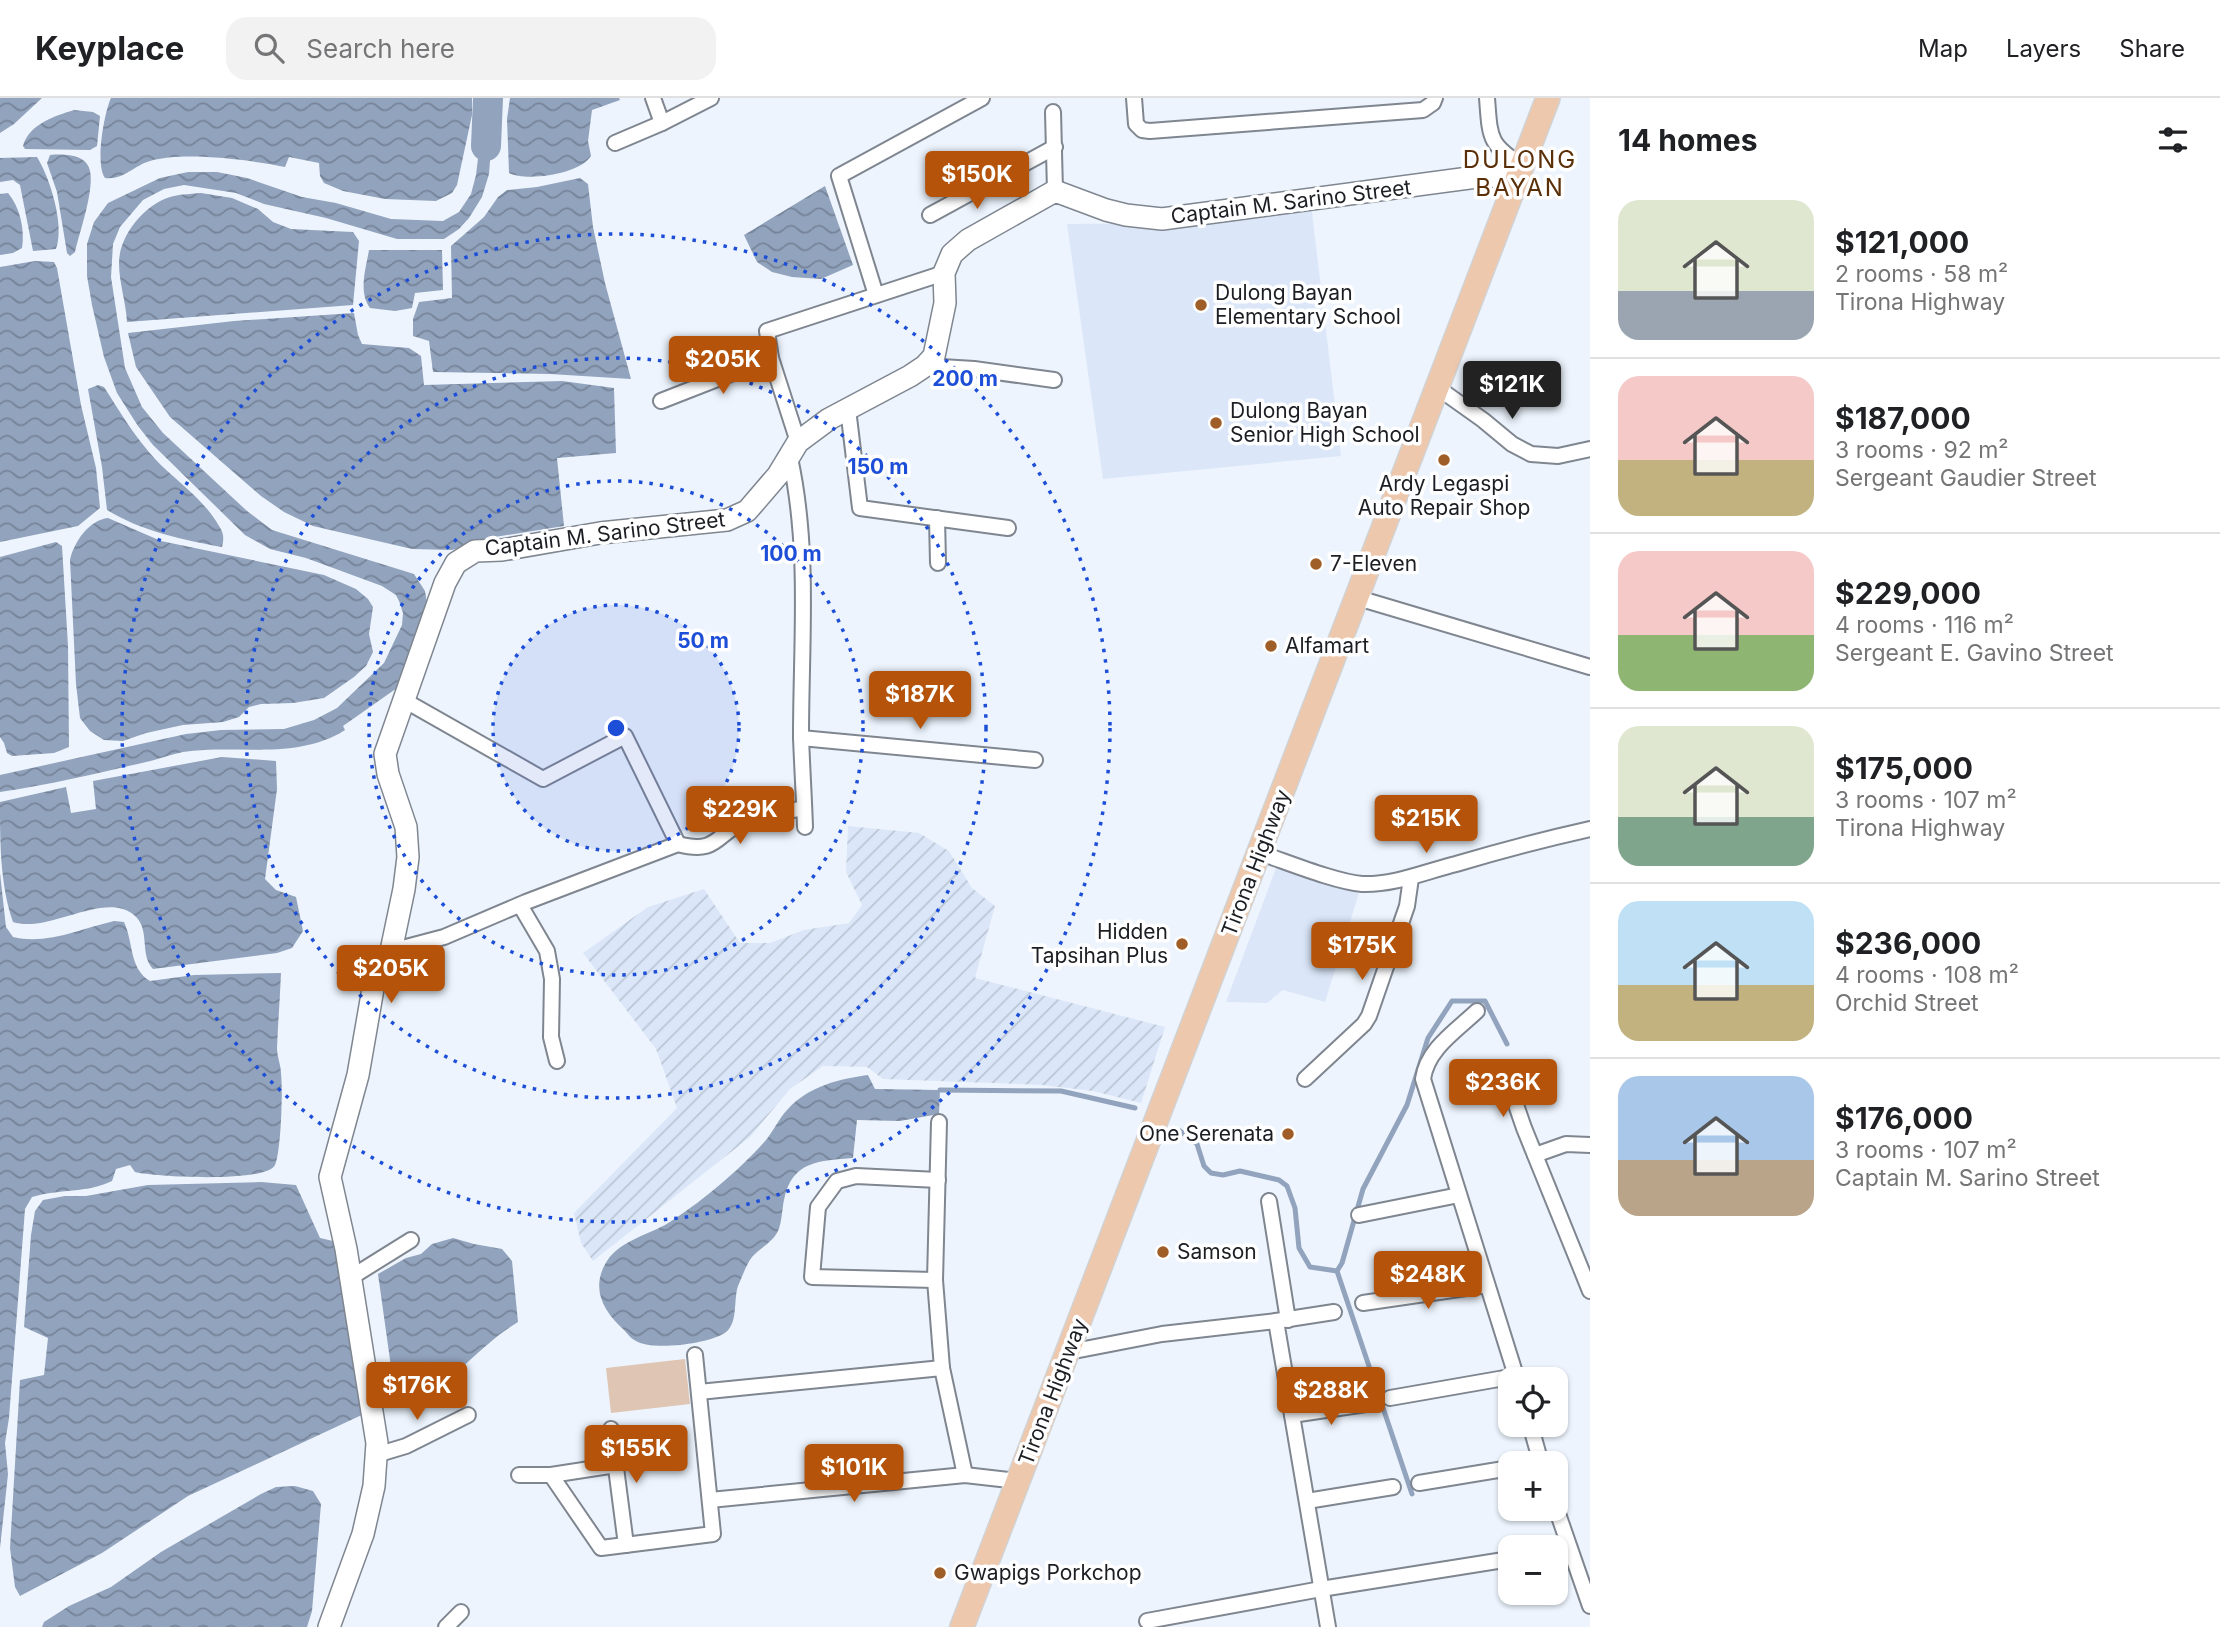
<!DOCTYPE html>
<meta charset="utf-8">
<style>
body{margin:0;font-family:Inter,sans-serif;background:#f2f2f2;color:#202124;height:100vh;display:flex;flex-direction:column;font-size:26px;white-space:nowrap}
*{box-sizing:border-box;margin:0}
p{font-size:23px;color:#757577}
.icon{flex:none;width:38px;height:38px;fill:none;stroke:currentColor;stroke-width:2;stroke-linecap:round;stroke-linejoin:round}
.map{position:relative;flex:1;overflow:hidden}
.side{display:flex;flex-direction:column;background:#fff;width:630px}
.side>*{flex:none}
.controls{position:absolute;left:1498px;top:1269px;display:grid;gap:14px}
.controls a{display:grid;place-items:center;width:70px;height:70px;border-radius:14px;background:#fff;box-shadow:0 2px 5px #0004;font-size:35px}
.price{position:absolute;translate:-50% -60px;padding:0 16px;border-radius:7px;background:#b45309;color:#fff;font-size:23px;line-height:46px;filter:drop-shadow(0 2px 4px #0008)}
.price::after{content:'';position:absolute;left:50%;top:42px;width:21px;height:16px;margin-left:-10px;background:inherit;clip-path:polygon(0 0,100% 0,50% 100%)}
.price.active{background:#222;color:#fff}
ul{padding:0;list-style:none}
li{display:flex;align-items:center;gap:21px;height:175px;padding:0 28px}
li+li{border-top:2px solid #e0e0e0}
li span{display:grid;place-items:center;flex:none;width:196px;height:140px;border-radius:21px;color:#555}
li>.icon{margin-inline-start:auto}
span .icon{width:84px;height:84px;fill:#fffc;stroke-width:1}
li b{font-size:30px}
h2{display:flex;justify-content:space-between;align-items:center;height:84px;padding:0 28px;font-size:30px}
header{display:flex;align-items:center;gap:42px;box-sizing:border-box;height:98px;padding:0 35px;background:#fff;border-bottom:2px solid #e0e0e0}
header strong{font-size:33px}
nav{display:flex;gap:38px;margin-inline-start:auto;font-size:24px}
.search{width:490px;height:63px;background:#f2f2f2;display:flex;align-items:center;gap:18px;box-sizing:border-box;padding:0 24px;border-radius:21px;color:#757577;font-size:26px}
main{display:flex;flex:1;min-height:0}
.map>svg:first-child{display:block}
.built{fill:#dbe7f9}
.industrial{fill:url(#industrial-furrows)}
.green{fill:#dfc5b3}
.water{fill:url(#water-waves)}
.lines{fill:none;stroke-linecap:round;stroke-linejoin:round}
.stream{stroke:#92a3bd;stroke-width:5}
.river{stroke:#92a3bd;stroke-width:30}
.street-casing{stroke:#7f8690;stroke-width:18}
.secondary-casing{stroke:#7f8690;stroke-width:24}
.primary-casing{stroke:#d2d2d3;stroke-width:26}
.street{stroke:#fff;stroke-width:14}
.secondary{stroke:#fff;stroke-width:21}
.primary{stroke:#eec8ac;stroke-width:23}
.ring{fill:none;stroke:#1d4ed8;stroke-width:3.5;stroke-dasharray:3.5 7}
.poi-dot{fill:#9f5e28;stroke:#fff;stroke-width:2.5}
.labels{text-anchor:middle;stroke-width:7;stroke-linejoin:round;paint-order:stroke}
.street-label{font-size:21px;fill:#1c1e23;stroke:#fff}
.poi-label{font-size:21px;fill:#1c1e23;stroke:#fff;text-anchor:start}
.quarter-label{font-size:24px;letter-spacing:2px;fill:#5b3008;stroke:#fff}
.centre{fill:#1d4ed8;stroke:#fff;stroke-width:3.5}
.ring-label{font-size:21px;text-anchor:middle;font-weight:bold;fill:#1d4ed8;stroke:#fff;stroke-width:7;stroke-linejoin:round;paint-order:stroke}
</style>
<header>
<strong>Keyplace</strong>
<div class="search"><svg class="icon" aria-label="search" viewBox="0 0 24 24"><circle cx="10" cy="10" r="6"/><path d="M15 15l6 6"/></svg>Search here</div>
<nav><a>Map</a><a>Layers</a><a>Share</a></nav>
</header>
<main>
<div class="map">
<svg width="1590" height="1529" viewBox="0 0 1590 1529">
<defs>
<pattern id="industrial-furrows" width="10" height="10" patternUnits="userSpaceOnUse" patternTransform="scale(1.75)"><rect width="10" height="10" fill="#dbe7f9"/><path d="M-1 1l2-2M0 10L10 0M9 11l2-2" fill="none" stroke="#bbc6d5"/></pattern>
<pattern id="water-waves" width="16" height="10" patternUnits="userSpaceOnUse" patternTransform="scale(1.75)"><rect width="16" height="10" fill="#92a3bd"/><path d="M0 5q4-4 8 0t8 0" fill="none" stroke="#768499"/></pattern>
</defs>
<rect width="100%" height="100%" fill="#edf4fd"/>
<g class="built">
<polygon points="1311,106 1341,358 1103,381 1067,126 1179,125"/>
<polygon points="1276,770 1359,795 1325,904 1283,892 1267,905 1226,904"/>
</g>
<polygon class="industrial" points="848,728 919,735 949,753 972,790 995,808 975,880 1165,929 1141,1005 1093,993 1042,987 883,981 867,969 823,968 790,991 750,1039 593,1163 581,1145 574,1115 677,1010 656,951 583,855 648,809 704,791 740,845 770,845 804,832 849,825 862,807 846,774"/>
<polygon class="green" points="685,1261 690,1306 611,1315 606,1270"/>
<g class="water">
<polygon points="0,0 42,0 14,26 0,35"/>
<path d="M 111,0 L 472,0 L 472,17 L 457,87 L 452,95 L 436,103 L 385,101 L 343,93 L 324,85 L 320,78 L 319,65 L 289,59 L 285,69 C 250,62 184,53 150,63 C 133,68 124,82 105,80 C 95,67 104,15 111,0 Z"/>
<path d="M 510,0 L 619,0 L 620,2 L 592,12 L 588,43 L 591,58 C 580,76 527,84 509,75 L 507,21 Z"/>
<path d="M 481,9 L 494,11 L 489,76 L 482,99 L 469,120 L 459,131 L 444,141 L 397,141 L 326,120 L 264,106 L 236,95 L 184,87 L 164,91 L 143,102 L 120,129 L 113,146 L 111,179 L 125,270 L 142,309 L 163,335 L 247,413 L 272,432 L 414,476 L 425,493 L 427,505 L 397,590 L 343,628 L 345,632 C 296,663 237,646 183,654 C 169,657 156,662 142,665 C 94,676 48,687 0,694 L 0,677 L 186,636 L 221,632 L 284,631 L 314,622 L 337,610 L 384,565 L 402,527 L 403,515 L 399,503 L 396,497 L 382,488 L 306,460 L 270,451 L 245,437 L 153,347 L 138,328 L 117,295 L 104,259 L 92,207 L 87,178 L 87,146 L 94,124 L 108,105 L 160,80 L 188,74 L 217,74 L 247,80 L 302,99 L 336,105 L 391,121 L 443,123 L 459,114 L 471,96 L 476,77 L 480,44 Z"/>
<path d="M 74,12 L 93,14 L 100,18 L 97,48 L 90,52 L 25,51 L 23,48 C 29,26 55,18 74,12 Z"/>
<path d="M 50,57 C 61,56 80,56 87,66 C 99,81 79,135 75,154 L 70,158 L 67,155 L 57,94 L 47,65 Z"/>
<path d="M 37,59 C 50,80 65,127 56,151 L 33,153 L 20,87 L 13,82 L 0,84 L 0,60 Z"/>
<polygon points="580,80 588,86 593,129 605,185 631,281 550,276 433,274 429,243 413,238 413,221 419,204 452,200 451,148 484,119 498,99 507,92 537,89"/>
<polygon points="825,88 853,167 821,181 792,179 772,174 757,164 744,137"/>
<path d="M 8,95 C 20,109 25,132 22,150 L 13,155 L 0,157 L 0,96 Z"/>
<path d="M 201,95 L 232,100 L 258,111 L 273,124 L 291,131 L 353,134 L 359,143 L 353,207 L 127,224 C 126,204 119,185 119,165 C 119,137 146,104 174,98 C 182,96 192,96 201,95 Z"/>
<path d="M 369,152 L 442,152 L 443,192 L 415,195 L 412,210 L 395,213 L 370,210 C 358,194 366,170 369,152 Z"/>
<polygon points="35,163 54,164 57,170 81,307 96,370 100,410 78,428 0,444 0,169"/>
<polygon points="354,215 358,237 362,246 409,250 421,258 424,287 562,283 614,290 616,355 557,360 564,428 495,439 452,452 412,451 313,428 284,414 261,398 170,319 136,269 128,235 234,223"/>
<path d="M 98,287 L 104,289 C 120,314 135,339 155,361 C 176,383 204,401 219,428 C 224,435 224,441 222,449 C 183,442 141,433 107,412 L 102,369 L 88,291 Z"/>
<path d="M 108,420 L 161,443 L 324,477 L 356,491 L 368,501 L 373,509 L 369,536 L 373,554 L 366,568 L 354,579 L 324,600 L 293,605 L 261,606 L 249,609 L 239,619 L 223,624 L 183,627 L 146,635 L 123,643 L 104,642 L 90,633 L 80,620 L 76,586 L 70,462 C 74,444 89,422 108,420 Z"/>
<polygon points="56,444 62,448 68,548 69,649 54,655 12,658 7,655 4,645 0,639 0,459"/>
<path d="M 222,659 L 276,663 L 277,691 L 265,781 L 276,792 L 296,799 L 303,833 L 292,850 L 277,855 L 153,871 C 139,856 151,831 134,817 C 105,792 48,836 13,824 C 0,787 0,743 0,704 L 66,689 L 71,715 L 96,711 L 93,683 Z"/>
<path d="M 0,775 L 6,829 L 13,839 C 47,847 80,831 114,823 L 124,824 C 134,846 129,870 150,883 L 194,877 L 281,875 C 280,900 278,925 277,950 C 277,959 281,967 281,976 C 283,992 281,1054 275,1067 C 267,1085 155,1079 135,1074 L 130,1067 L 116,1071 L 112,1083 C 88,1095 58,1091 32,1099 L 25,1111 L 9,1320 L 5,1345 L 8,1376 L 0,1450 Z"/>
<path d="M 868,977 L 875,991 L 940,992 L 939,1016 L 900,1023 L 857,1022 L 853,1060 C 820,1063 792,1062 784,1102 C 782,1111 782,1124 778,1133 C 772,1145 760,1150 752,1159 C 746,1167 742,1179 738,1188 C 733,1202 739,1228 723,1236 C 705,1246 653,1253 636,1243 C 631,1241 627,1235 624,1232 C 603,1213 590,1190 607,1163 C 619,1144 646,1137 665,1127 C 698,1107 741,1071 766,1042 C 774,1032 779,1020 788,1011 C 809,988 839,981 868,977 Z"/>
<polygon points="261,1084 296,1087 320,1140 333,1143 351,1222 366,1315 188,1398 102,1455 20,1498 15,1489 10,1450 20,1282 44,1277 48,1240 24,1229 31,1137 35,1113 43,1102 65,1098 86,1098 148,1087"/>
<path d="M 453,1140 L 474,1146 L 502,1151 L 512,1163 L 518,1224 C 507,1231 497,1238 487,1247 C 468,1262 432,1304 404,1294 C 397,1292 395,1282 392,1276 L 378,1176 L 406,1160 L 421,1156 L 432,1146 Z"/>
<polygon points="295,1388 313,1393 321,1406 312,1513 307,1529 42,1529 44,1524 69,1508 111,1489 161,1454 261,1396 276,1389"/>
</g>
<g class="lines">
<g class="stream">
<polyline points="940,992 1061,993 1135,1010"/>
<polyline points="1180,1033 1197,1046 1204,1068 1211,1075 1223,1077 1240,1073 1279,1082 1287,1088 1295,1110 1299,1150 1310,1169 1337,1173 1342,1165 1363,1091 1407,1007 1428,940 1452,903 1485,903 1507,946"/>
<polyline points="1337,1173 1412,1396"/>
</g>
<polyline class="river" points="486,48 488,0"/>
<defs>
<g id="street">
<polyline points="653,0 662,25"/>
<polyline points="1134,0 1136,26 1142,32 1150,33 1423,12 1433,5 1435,0"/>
<path d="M 1487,0 C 1490,38 1488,47 1522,67"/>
<polyline points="1053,14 1055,93"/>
<polyline points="615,45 662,25 711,0"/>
<polyline points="930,117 1055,49"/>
<polyline points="876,197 839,78 982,0"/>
<polyline points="925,268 974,271 1054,282"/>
<polyline points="1438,290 1483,322 1512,346 1531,356 1558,358 1590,351"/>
<polyline points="661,303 771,260"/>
<polyline points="848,311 860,410 1008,430"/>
<polyline points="798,344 771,260 767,233 944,175"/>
<path d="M 790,360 C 810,451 801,545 801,638 C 802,668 804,699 805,729"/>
<polyline points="937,420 938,465"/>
<polyline points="1358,500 1590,569"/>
<polyline points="801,640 1035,662"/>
<path d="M 678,746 C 719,757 715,735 746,723 C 763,716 786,714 804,710"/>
<path d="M 1260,755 C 1287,764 1336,784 1362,786 C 1395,787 1424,774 1456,766 C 1500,753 1545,741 1590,731"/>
<polyline points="520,807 547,853 552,881 551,939 557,963"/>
<polyline points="391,853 444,839 526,804 678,746 625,638 543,681 402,601"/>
<path d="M 1477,913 C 1456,933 1427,951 1423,981 L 1517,1281"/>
<polyline points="1504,972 1524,1030 1590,1193"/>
<polyline points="1305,981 1364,926 1369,918 1407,808 1411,780"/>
<polyline points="939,1024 935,1182 942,1270 965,1377"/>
<polyline points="1535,1057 1566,1046 1590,1047"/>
<polyline points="1269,1103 1288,1222"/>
<polyline points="1359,1117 1459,1097"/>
<polyline points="350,1180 411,1142"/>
<polyline points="935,1182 812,1179 818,1109 837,1083 856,1078 938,1082"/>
<polyline points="1363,1205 1487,1187"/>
<polyline points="1276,1223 1328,1529"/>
<polyline points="1069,1254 1162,1236 1276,1223 1334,1214"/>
<polyline points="699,1294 942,1270"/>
<polyline points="1390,1300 1516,1278"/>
<polyline points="1292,1317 1366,1306"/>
<polyline points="1530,1326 1541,1365"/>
<polyline points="611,1331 626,1447"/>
<polyline points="376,1357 406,1348 468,1317"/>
<polyline points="519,1377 551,1377 616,1367"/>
<polyline points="551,1377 601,1450 713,1436 695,1257"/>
<polyline points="1419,1385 1510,1370"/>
<polyline points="710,1402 965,1377 1018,1383"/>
<polyline points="1307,1403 1393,1389"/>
<polyline points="1556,1410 1590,1508"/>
<polyline points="1147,1523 1321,1491 1510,1461"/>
<polyline points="446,1529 461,1514"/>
</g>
<polyline id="secondary" points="329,1529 363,1436 374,1388 377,1345 346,1151 330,1079 358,977 374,885 384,863 391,853 404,791 408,759 406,729 388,676 385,656 445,485 456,465 475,453 502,452 600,435 727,422 747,413 778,377 798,344 829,321 910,278 925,268 934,258 945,205 944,175 952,156 968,142 1055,93 1106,112 1126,117 1162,121 1484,78 1517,79"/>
<polyline id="primary" points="962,1529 1548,0"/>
</defs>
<use href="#street" class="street-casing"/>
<use href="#secondary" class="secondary-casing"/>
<use href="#primary" class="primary-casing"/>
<use href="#street" class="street"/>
<use href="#secondary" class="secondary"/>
<use href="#primary" class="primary"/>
</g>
<circle cx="616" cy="630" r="123" fill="#1d4ed8" fill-opacity=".12"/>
<g class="ring">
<circle cx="616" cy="630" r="123"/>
<circle cx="616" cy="630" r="247"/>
<circle cx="616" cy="630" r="370"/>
<circle cx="616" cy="630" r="494"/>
</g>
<g class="poi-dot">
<circle cx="1201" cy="207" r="7"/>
<circle cx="1216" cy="325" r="7"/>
<circle cx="1444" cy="362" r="7"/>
<circle cx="1316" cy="466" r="7"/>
<circle cx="1271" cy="548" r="7"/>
<circle cx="1182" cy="846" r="7"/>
<circle cx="1288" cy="1036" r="7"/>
<circle cx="1163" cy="1154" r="7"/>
<circle cx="940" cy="1475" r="7"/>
</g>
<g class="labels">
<g class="street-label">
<text transform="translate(1291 104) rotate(-7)" y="7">Captain M. Sarino Street</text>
<text transform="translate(605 436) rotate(-7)" y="7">Captain M. Sarino Street</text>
<text transform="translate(1256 765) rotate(-69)" y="7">Tirona Highway</text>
<text transform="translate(1053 1294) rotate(-69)" y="7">Tirona Highway</text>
</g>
<g class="poi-label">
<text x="1215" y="202">Dulong Bayan<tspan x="1215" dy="24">Elementary School</tspan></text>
<text x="1230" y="320">Dulong Bayan<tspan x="1230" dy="24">Senior High School</tspan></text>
<text x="1444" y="393" text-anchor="middle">Ardy Legaspi<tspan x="1444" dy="24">Auto Repair Shop</tspan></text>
<text x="1330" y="473">7-Eleven</text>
<text x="1285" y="555">Alfamart</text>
<text x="1168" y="841" text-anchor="end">Hidden<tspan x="1168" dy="24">Tapsihan Plus</tspan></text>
<text x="1274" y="1043" text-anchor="end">One Serenata</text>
<text x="1177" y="1161">Samson</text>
<text x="954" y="1482">Gwapigs Porkchop</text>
</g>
<g class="quarter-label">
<text x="1520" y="70">DULONG<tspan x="1520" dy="28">BAYAN</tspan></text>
</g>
</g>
<circle cx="616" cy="630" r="10" class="centre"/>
<g class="ring-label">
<text x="965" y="288">200 m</text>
<text x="878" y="376">150 m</text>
<text x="791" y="463">100 m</text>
<text x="703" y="550">50 m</text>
</g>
</svg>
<div class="controls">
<a><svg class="icon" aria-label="locate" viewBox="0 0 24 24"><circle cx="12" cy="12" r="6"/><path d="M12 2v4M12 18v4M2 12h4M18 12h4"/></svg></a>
<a>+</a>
<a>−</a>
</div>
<b class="price" style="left:977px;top:113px">$150K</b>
<b class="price" style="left:723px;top:298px">$205K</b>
<b class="price active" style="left:1512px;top:323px">$121K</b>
<b class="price" style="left:920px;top:633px">$187K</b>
<b class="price" style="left:740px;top:748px">$229K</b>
<b class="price" style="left:1426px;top:757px">$215K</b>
<b class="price" style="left:1362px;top:884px">$175K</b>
<b class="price" style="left:391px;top:907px">$205K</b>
<b class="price" style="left:1503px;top:1021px">$236K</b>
<b class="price" style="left:1428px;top:1213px">$248K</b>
<b class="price" style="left:417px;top:1324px">$176K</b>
<b class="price" style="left:1331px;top:1329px">$288K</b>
<b class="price" style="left:636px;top:1387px">$155K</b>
<b class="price" style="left:854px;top:1406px">$101K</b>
</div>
<section class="side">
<h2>14 homes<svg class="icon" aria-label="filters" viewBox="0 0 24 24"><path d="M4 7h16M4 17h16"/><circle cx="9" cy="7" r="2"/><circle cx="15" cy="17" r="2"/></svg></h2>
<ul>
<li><span style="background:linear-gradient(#dfe7d0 65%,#9aa5b1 0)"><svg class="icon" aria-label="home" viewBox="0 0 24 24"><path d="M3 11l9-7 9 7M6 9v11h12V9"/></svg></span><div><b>$121,000</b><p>2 rooms · 58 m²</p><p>Tirona Highway</p></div></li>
<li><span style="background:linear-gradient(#f6c9c9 60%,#c2b280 0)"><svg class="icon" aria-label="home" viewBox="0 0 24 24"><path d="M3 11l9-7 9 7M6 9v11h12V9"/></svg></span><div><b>$187,000</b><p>3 rooms · 92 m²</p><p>Sergeant Gaudier Street</p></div></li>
<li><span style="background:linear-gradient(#f6c9c9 60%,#8fb573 0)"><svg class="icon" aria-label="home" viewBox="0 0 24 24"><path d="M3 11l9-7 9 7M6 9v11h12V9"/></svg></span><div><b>$229,000</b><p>4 rooms · 116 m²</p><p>Sergeant E. Gavino Street</p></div></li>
<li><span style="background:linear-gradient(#dfe7d0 65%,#7fa58c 0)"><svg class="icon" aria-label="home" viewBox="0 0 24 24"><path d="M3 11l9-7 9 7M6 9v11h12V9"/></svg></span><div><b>$175,000</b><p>3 rooms · 107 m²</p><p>Tirona Highway</p></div></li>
<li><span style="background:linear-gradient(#bfe0f5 60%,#c2b280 0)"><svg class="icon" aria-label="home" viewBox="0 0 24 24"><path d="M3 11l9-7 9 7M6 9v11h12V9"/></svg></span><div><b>$236,000</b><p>4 rooms · 108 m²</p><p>Orchid Street</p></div></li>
<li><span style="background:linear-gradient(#a9c7e8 60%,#b9a48a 0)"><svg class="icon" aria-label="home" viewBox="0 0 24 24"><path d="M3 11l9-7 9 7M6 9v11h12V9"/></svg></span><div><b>$176,000</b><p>3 rooms · 107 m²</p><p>Captain M. Sarino Street</p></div></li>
</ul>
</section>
</main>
